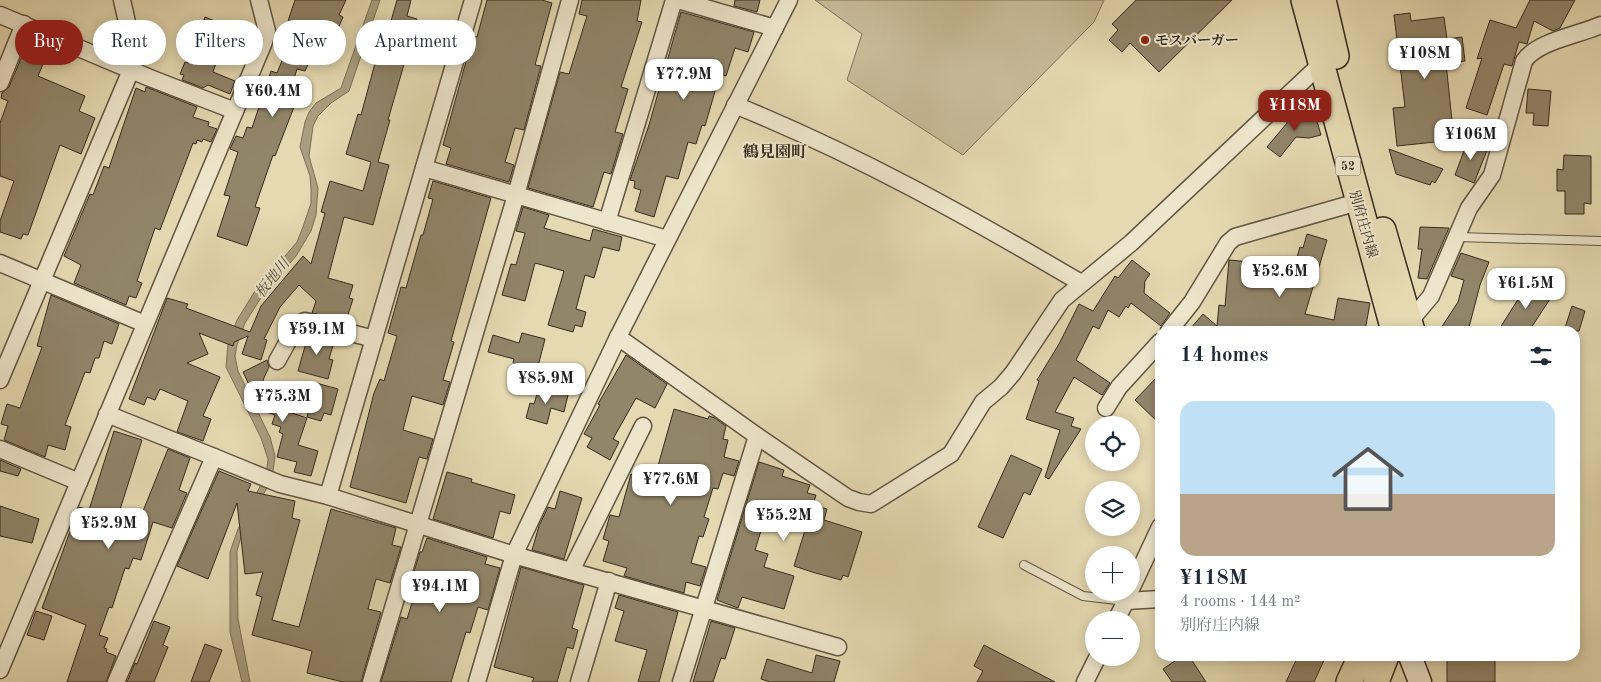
<!DOCTYPE html>
<meta charset="utf-8">
<style>
body{margin:0;font-family:"Old Standard TT","Noto Serif JP",serif;background:#f2f2f3;color:#1f2937;height:100vh;display:flex;flex-direction:column;font-size:19px;white-space:nowrap}
*{box-sizing:border-box;margin:0}
p{font-size:16px;color:#747a83}
.icon{flex:none;width:28px;height:28px;fill:none;stroke:currentColor;stroke-width:2;stroke-linecap:round;stroke-linejoin:round}
.map{position:relative;flex:1;overflow:hidden}
.details{position:absolute;left:1155px;top:326px;width:425px;height:335px;display:flex;flex-direction:column;background:#fff;border-radius:15px;box-shadow:0 2px 12px #0003}
.details>*{flex:none}
.guide{position:absolute;left:15px;top:20px;width:475px;height:45px;display:flex;gap:10px}
.fabs{position:absolute;left:1085px;top:416px;display:grid;gap:10px}
.fabs a{display:grid;place-items:center;width:55px;height:55px;border-radius:50%;background:#fff;box-shadow:0 2px 12px #0003;font-size:25px}
.price{position:absolute;translate:-50% -42px;padding:0 11px;border-radius:10px;background:#fff;color:#222;font-size:16px;line-height:32px;filter:drop-shadow(0 1px 2px #0008)}
.price::after{content:'';position:absolute;left:50%;top:30px;width:15px;height:11px;margin-left:-8px;background:inherit;clip-path:polygon(0 0,100% 0,50% 100%)}
.price.selected{background:#8f2418;color:#fff}
ul{padding:0;list-style:none}
li{display:grid;align-content:center;gap:10px;height:265px;padding:0 25px}
li+li{border-top:1px solid #e0e1e3}
li span{display:grid;place-items:center;height:155px;border-radius:15px;color:#555}
li>.icon{margin-inline-start:auto}
span .icon{width:90px;height:90px;fill:#fffc;stroke-width:1}
li b{font-size:21px}
h2{display:flex;justify-content:space-between;align-items:center;height:60px;padding:0 25px;font-size:21px}
.chip{padding:0 18px;border-radius:22px;background:#fff;box-shadow:0 2px 12px #0003;font-size:18px;line-height:45px}
.chip.selected{background:#8f2418;color:#fff}
.map>svg:first-child{display:block}
.green{fill:#c7bb98;stroke:#7e735b}
.water{fill:#a99e7f;stroke:#7b7058}
.building{fill:#91856a;stroke:#352b1e}
.lines{fill:none;stroke-linecap:round;stroke-linejoin:round}
.lane-casing{stroke:#615643;stroke-width:10}
.street-casing{stroke:#615643;stroke-width:19}
.secondary-casing{stroke:#352b1e;stroke-width:25}
.primary-casing{stroke:#352b1e;stroke-width:28}
.lane{stroke:#eee6cc;stroke-width:8}
.street{stroke:#eee6cc;stroke-width:16}
.secondary{stroke:#eee6cc;stroke-width:22}
.primary{stroke:#e5d9b1;stroke-width:25}
.poi-dot{fill:#8f2418;stroke:#eee6cc;stroke-width:2}
.labels{text-anchor:middle;stroke-width:4;stroke-linejoin:round;paint-order:stroke}
.shield{fill:#eee6cc;stroke:#6c6352;stroke-width:1}
.shield-label{font-size:12px;font-weight:bold;fill:#352b1e}
.poi-label{font-size:14px;font-weight:bold;fill:#352b1e;stroke:#eee6cc;text-anchor:start}
.street-label{font-size:14px;fill:#352b1e;stroke:#eee6cc}
.water-label{font-size:15px;font-style:italic;fill:#584e3b;stroke:#eee6cc}
.quarter-label{font-size:16px;font-weight:bold;fill:#352b1e;stroke:#eee6cc}
</style>
<div class="map">
<svg width="1601" height="682" viewBox="0 0 1601 682">
<rect width="100%" height="100%" fill="#e5d9b1"/>
<filter id="stains"><feTurbulence type="fractalNoise" baseFrequency=".004" numOctaves="4"/><feColorMatrix values="0 0 0 0 .2 0 0 0 0 .09 0 0 0 0 .02 0 0 0 .5 -.17"/></filter>
<radialGradient id="worn" r=".72"><stop offset=".6" stop-color="#630" stop-opacity="0"/><stop offset="1" stop-color="#630" stop-opacity=".3"/></radialGradient>
<polygon class="green" points="815,0 1104,0 1094,22 963,155 847,80 862,34"/>
<polygon class="water" points="372,0 380,0 349,91 331,103 318,116 313,126 309,156 318,188 316,215 311,231 296,256 262,296 245,323 237,345 235,356 238,371 270,437 275,456 272,479 243,530 237,551 238,619 250,682 242,682 230,632 230,552 238,529 266,475 268,459 261,438 226,367 228,343 237,320 255,291 297,242 303,227 311,203 311,189 310,176 300,147 305,122 309,112 316,103 341,88"/>
<g class="building">
<polygon points="295,0 346,0 339,15 343,17 337,31 326,26 305,71 297,69 286,104 294,107 275,156 273,155 255,207 260,208 247,246 217,236 230,196 224,195 238,152 230,149 236,136 243,138 247,127 252,128 271,71 277,73 297,24 288,21"/>
<polygon points="397,0 411,0 407,16 417,19 388,120 390,120 378,162 389,165 373,225 344,217 328,278 353,285 349,298 353,299 346,321 312,313 316,301 299,285 280,307 264,339 267,340 261,360 242,354 248,336 234,342 233,346 199,333 208,354 187,363 220,377 203,416 211,419 203,441 177,432 188,401 160,389 155,400 147,397 144,405 129,399 167,298 188,304 186,308 250,332 261,306 303,256 311,264 325,213 321,212 330,181 363,191 371,162 346,154 358,114 361,115 381,41 385,42"/>
<polygon points="487,0 542,0 552,3 535,65 541,66 524,130 515,128 505,162 514,165 509,182 446,164 451,148 443,145 473,36 477,37"/>
<polygon points="582,0 641,0 637,21 642,22 621,87 628,89 615,132 623,134 611,174 604,172 593,207 528,188 560,72 569,74 587,16 579,14"/>
<polygon points="735,0 760,0 757,12 734,6"/>
<polygon points="1136,0 1232,0 1159,72 1130,43 1122,52 1109,40 1118,30 1112,24"/>
<polygon points="1530,0 1575,0 1560,28 1553,31 1534,21 1527,44 1519,42 1512,66 1504,64 1487,115 1466,108 1482,58 1477,59 1490,20 1516,28"/>
<polygon points="681,12 754,32 748,52 735,48 726,76 720,74 705,126 702,125 696,144 688,142 678,179 666,176 654,217 635,211 641,190 634,188 635,181 630,180 649,125"/>
<polygon points="1410,13 1411,21 1444,17 1447,39 1462,37 1465,61 1446,63 1454,140 1397,146 1393,108 1405,107 1394,15"/>
<polygon points="205,17 224,25 210,60 216,63 213,72 235,81 230,94 208,85 203,88 182,80 184,75 180,74 185,62 189,63"/>
<polygon points="34,43 49,50 38,76 85,96 79,111 95,118 81,154 60,145 28,235 23,234 21,239 0,232 0,221 14,181 0,176 0,123 8,101 1,98 2,93 9,87 25,49"/>
<polygon points="146,87 197,107 193,117 209,122 208,126 217,129 211,142 203,139 202,142 197,140 196,144 193,143 160,230 155,228 137,281 142,283 136,298 129,296 126,305 74,283 81,265 64,256 90,194 93,195 104,166 109,168 136,88 145,92"/>
<polygon points="1528,89 1551,91 1548,126 1533,125 1534,113 1526,113"/>
<polygon points="1314,111 1321,135 1309,138 1296,137 1280,157 1267,147 1287,123 1286,119"/>
<polygon points="1468,140 1488,148 1474,183 1455,175"/>
<polygon points="1389,149 1443,169 1435,183 1432,181 1430,185 1396,174"/>
<polygon points="1564,155 1591,156 1591,204 1584,203 1584,214 1565,214 1565,191 1557,191 1557,169 1563,170"/>
<polygon points="433,181 491,198 451,341 454,342 443,380 450,382 443,405 412,396 403,430 433,439 427,459 419,457 406,503 350,487 374,393 380,379 384,381 397,336 388,333 401,287 406,288 421,235 423,235 433,199 428,198"/>
<polygon points="523,207 549,215 544,228 590,241 593,229 622,237 619,251 603,247 594,278 585,275 576,309 586,312 582,327 575,325 573,332 548,325 564,271 535,263 525,301 502,295 511,264 516,265 525,233 516,231"/>
<polygon points="1420,227 1449,228 1427,279 1418,278 1422,249 1418,249"/>
<polygon points="1307,234 1327,240 1305,314 1334,320 1338,298 1370,303 1365,331 1182,331 1186,326 1190,329 1203,314 1217,326 1219,305 1225,306 1229,260 1285,265 1286,261 1295,264 1300,247 1303,248"/>
<polygon points="1461,253 1489,262 1480,285 1468,331 1439,331 1458,302 1464,280 1451,276"/>
<polygon points="1132,260 1150,274 1145,281 1144,293 1170,313 1161,326 1131,303 1128,308 1126,306 1119,317 1108,310 1099,329 1093,326 1076,360 1110,383 1102,395 1074,377 1055,412 1074,418 1071,426 1081,429 1049,479 1045,477 1060,430 1026,419 1039,381 1037,380 1059,344 1079,304 1093,311 1115,276 1118,278"/>
<polygon points="1529,282 1552,296 1529,331 1498,331"/>
<polygon points="51,295 119,324 112,344 104,341 99,358 95,358 90,373 85,372 65,425 71,427 65,450 48,445 45,457 4,440 8,426 1,424 7,404 20,408 42,347 37,346"/>
<polygon points="1572,306 1585,311 1579,331 1564,331"/>
<polygon points="309,332 335,339 329,359 333,360 328,379 298,371"/>
<polygon points="522,333 545,339 537,370 513,363 514,359 488,352 493,335 519,343"/>
<polygon points="626,355 667,384 655,408 636,398 613,439 619,442 610,460 587,447 592,438 584,434 600,405 598,404"/>
<polygon points="267,360 269,367 263,380 277,408 307,418 298,445 318,451 311,476 294,472 297,462 277,457 283,434 279,432 281,427 272,424 275,415 261,410 243,372"/>
<polygon points="1160,374 1160,424 1135,400"/>
<polygon points="316,383 338,389 331,415 324,413 321,421 307,417"/>
<polygon points="539,387 568,395 564,412 551,408 547,424 526,418 530,403 534,404"/>
<polygon points="674,409 708,419 709,416 715,418 726,426 723,439 728,440 724,457 739,461 734,476 723,473 718,489 713,488 704,517 709,519 703,537 699,536 691,563 706,567 700,586 686,582 684,593 624,576 627,568 603,561 609,541 603,539 610,515 619,517 631,474 654,480"/>
<polygon points="114,431 142,440 117,519 137,526 168,449 190,458 179,490 187,493 172,528 153,522 141,560 133,558 129,569 125,568 112,608 109,607 99,635 108,638 104,648 107,649 106,652 116,656 106,682 67,682 86,625 42,608 79,507 89,510"/>
<polygon points="1011,455 1042,469 1030,495 1024,492 1003,538 978,527"/>
<polygon points="0,460 21,469 18,476 0,471"/>
<polygon points="759,462 784,470 782,476 810,485 807,493 816,495 813,505 827,509 824,520 862,532 848,577 843,575 841,580 812,572 794,566 809,517 769,505 755,550 768,554 764,567 794,576 784,609 742,597 738,608 717,600"/>
<polygon points="219,471 251,484 248,491 295,501 292,518 300,520 272,620 299,627 331,509 396,528 392,545 401,547 390,583 376,579 368,609 381,612 361,682 343,682 307,673 312,651 252,635 262,597 256,595 263,572 245,574 237,503 208,579 177,566"/>
<polygon points="447,472 472,479 471,482 515,495 510,514 500,511 493,538 433,519"/>
<polygon points="560,491 582,498 564,559 532,550 539,526 548,507 555,509"/>
<polygon points="0,506 39,519 32,543 0,536"/>
<polygon points="427,538 487,557 485,564 500,568 488,610 478,607 470,633 466,632 451,682 381,682 401,617 407,619 416,590 409,588 420,552 422,552"/>
<polygon points="521,567 584,585 572,628 578,630 573,649 567,647 557,682 532,682 534,678 494,667"/>
<polygon points="619,595 678,612 659,682 638,682 647,650 615,641 624,611 615,608"/>
<polygon points="36,611 52,616 44,640 27,635"/>
<polygon points="154,621 170,627 163,645 168,647 154,682 127,682 135,663 137,664"/>
<polygon points="711,621 735,628 725,659 721,658 713,682 693,682"/>
<polygon points="205,644 222,650 209,682 191,682"/>
<polygon points="984,645 1055,682 977,682 983,671 974,666"/>
<polygon points="816,655 840,661 834,682 770,682 761,679 767,659 812,673"/>
<polygon points="1182,656 1189,656 1206,682 1172,682 1163,669"/>
<polygon points="1298,656 1326,656 1314,682 1286,682"/>
<rect x="1447" y="658" width="48" height="24"/>
</g>
<g class="lines">
<defs>
<g id="lane">
<polyline points="1457,237 1601,241"/>
<polyline points="1024,565 1083,596 1126,601"/>
</g>
<g id="street">
<polyline points="678,0 775,28"/>
<polyline points="0,15 150,78 235,111"/>
<polyline points="0,83 24,24"/>
<path d="M 735,105 C 858,155 967,216 1081,283"/>
<polyline points="424,168 667,239"/>
<polyline points="607,222 674,0"/>
<polyline points="0,263 145,324"/>
<path d="M 1410,321 L 1431,296 L 1469,208 L 1492,175 L 1524,61 C 1537,41 1579,35 1601,25"/>
<polyline points="1169,331 1192,302 1228,243 1235,237 1358,202"/>
<polyline points="618,337 757,436 848,498 859,502 871,504 951,454 983,402 1001,387 1013,373 1062,300 1131,243 1321,64"/>
<polyline points="277,361 297,325 305,321 374,339"/>
<polyline points="0,380 131,70 134,53 122,0"/>
<polyline points="1106,408 1119,387 1160,342"/>
<polyline points="107,414 214,457 116,682"/>
<polyline points="0,449 79,482"/>
<polyline points="214,457 280,484 328,496 514,555 838,647"/>
<polyline points="328,496 473,0"/>
<polyline points="571,571 643,426"/>
<polyline points="1131,589 1160,527"/>
<polyline points="1116,620 1126,601 1160,599"/>
<polyline points="0,670 264,42 267,31 259,0"/>
<polyline points="371,682 516,195 570,0"/>
<polyline points="477,682 514,555 618,337 789,0"/>
<polyline points="579,682 609,581"/>
<polyline points="681,682 757,436"/>
<polyline points="1085,682 1097,658"/>
</g>
<polyline id="secondary" points="1410,656 1420,682"/>
<g id="primary">
<polyline points="1304,0 1394,331"/>
<polyline points="1323,0 1336,56"/>
<polyline points="1383,230 1412,331"/>
<polyline points="1349,682 1361,656"/>
<polyline points="1376,682 1386,656"/>
</g>
</defs>
<use href="#lane" class="lane-casing"/>
<use href="#street" class="street-casing"/>
<use href="#secondary" class="secondary-casing"/>
<use href="#primary" class="primary-casing"/>
<use href="#lane" class="lane"/>
<use href="#street" class="street"/>
<use href="#secondary" class="secondary"/>
<use href="#primary" class="primary"/>
</g>
<circle class="poi-dot" cx="1145" cy="40" r="5"/>
<g class="labels">
<rect class="shield" x="1335.5" y="156.5" width="25" height="19" rx="4"/>
<g class="shield-label">
<text x="1348" y="170">52</text>
</g>
<g class="poi-label">
<text x="1155" y="45">モスバーガー</text>
</g>
<g class="street-label">
<text transform="translate(1364 224) rotate(74)" y="5">別府庄内線</text>
</g>
<g class="water-label">
<text transform="translate(272 278) rotate(-51)" y="5">板地川</text>
</g>
<g class="quarter-label">
<text x="775" y="157">鶴見園町</text>
</g>
</g>
<rect width="100%" height="100%" filter="url(#stains)"/>
<rect width="100%" height="100%" fill="url(#worn)"/>
</svg>
<div class="fabs">
<a><svg class="icon" aria-label="locate" viewBox="0 0 24 24"><circle cx="12" cy="12" r="6"/><path d="M12 2v4M12 18v4M2 12h4M18 12h4"/></svg></a>
<a><svg class="icon" aria-label="layers" viewBox="0 0 24 24"><path d="M12 4l9 5-9 5-9-5zM3 14l9 5 9-5"/></svg></a>
<a>+</a>
<a>−</a>
</div>
<b class="price" style="left:1425px;top:80px">¥108M</b>
<b class="price" style="left:684px;top:101px">¥77.9M</b>
<b class="price" style="left:273px;top:118px">¥60.4M</b>
<b class="price selected" style="left:1295px;top:132px">¥118M</b>
<b class="price" style="left:1471px;top:161px">¥106M</b>
<b class="price" style="left:1280px;top:298px">¥52.6M</b>
<b class="price" style="left:1526px;top:310px">¥61.5M</b>
<b class="price" style="left:317px;top:356px">¥59.1M</b>
<b class="price" style="left:546px;top:405px">¥85.9M</b>
<b class="price" style="left:283px;top:423px">¥75.3M</b>
<b class="price" style="left:671px;top:506px">¥77.6M</b>
<b class="price" style="left:784px;top:542px">¥55.2M</b>
<b class="price" style="left:109px;top:550px">¥52.9M</b>
<b class="price" style="left:440px;top:613px">¥94.1M</b>
<div class="guide">
<a class="chip selected">Buy</a>
<a class="chip">Rent</a>
<a class="chip">Filters</a>
<a class="chip">New</a>
<a class="chip">Apartment</a>
</div>
<section class="details">
<h2>14 homes<svg class="icon" aria-label="filters" viewBox="0 0 24 24"><path d="M4 7h16M4 17h16"/><circle cx="9" cy="7" r="2"/><circle cx="15" cy="17" r="2"/></svg></h2>
<ul>
<li><span style="background:linear-gradient(#bfe0f5 60%,#b9a48a 0)"><svg class="icon" aria-label="home" viewBox="0 0 24 24"><path d="M3 11l9-7 9 7M6 9v11h12V9"/></svg></span><div><b>¥118M</b><p>4 rooms · 144 m²</p><p>別府庄内線</p></div></li>
</ul>
</section>
</div>
